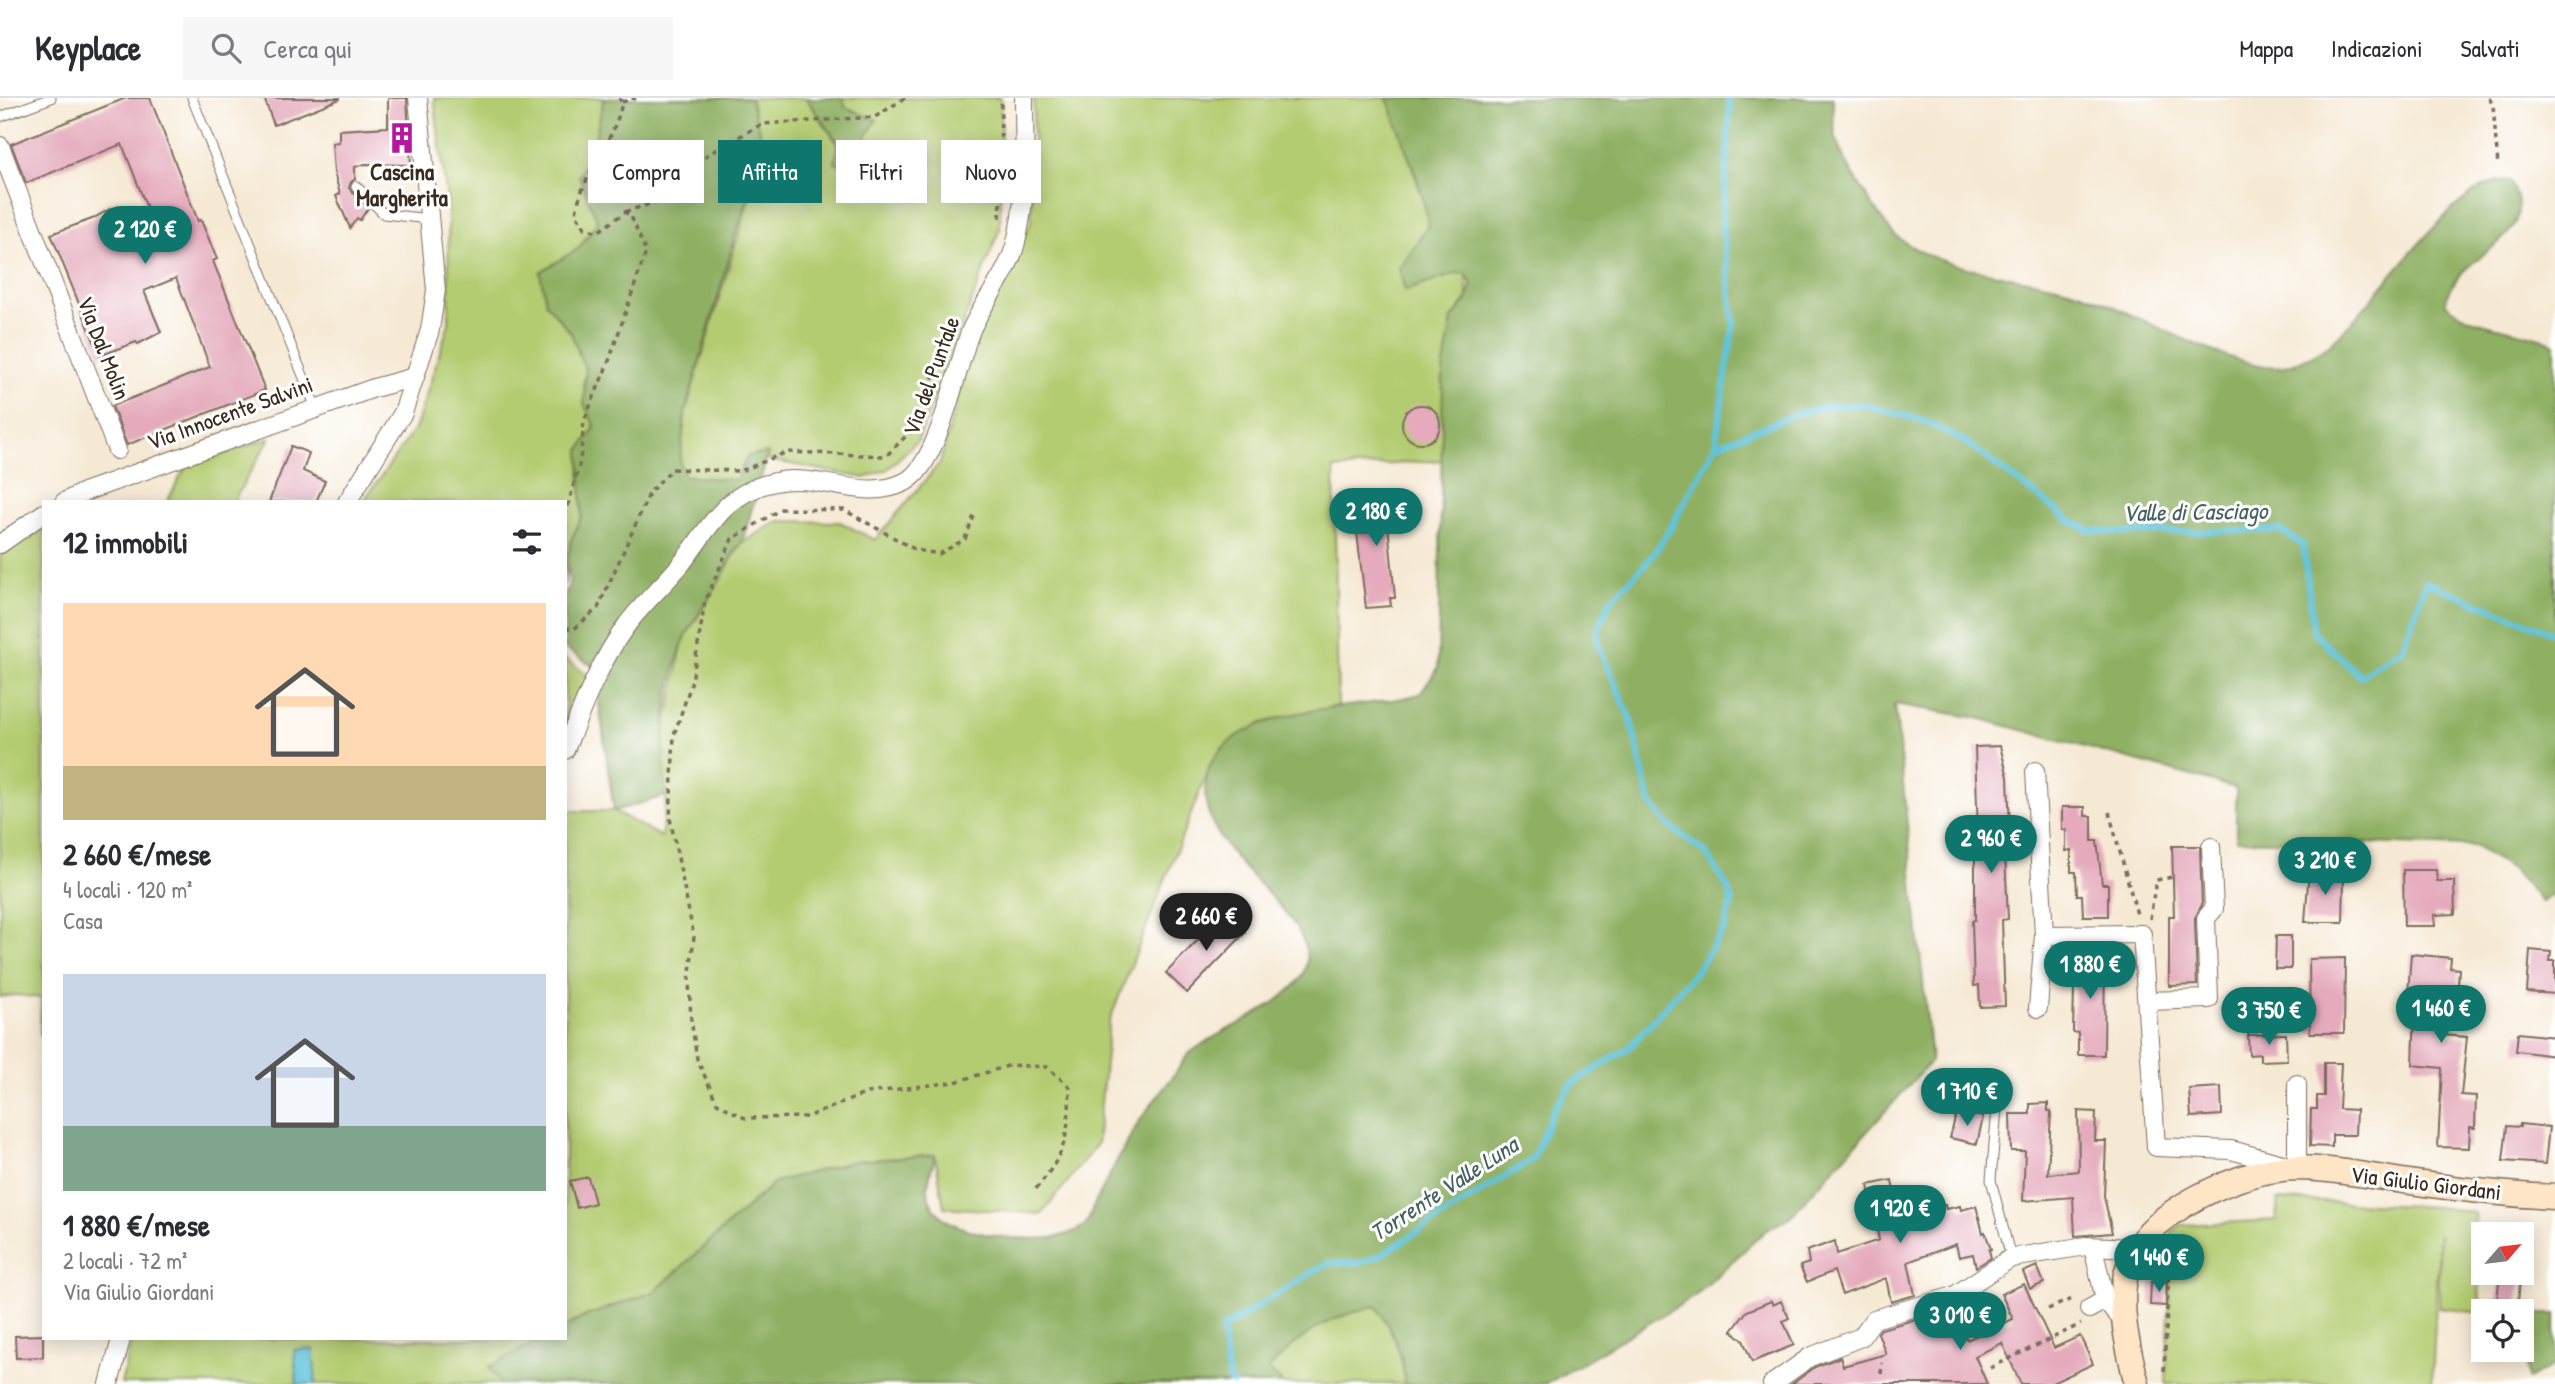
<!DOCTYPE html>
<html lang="it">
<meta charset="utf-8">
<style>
body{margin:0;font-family:"Patrick Hand",sans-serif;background:#f7f7f7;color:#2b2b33;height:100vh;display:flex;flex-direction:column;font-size:26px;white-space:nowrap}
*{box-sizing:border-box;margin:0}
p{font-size:23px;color:#7c7c81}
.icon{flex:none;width:38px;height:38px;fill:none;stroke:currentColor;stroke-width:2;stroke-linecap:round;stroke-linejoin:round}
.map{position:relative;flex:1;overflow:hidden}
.side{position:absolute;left:42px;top:402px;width:525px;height:840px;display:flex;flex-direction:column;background:#fff;border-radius:0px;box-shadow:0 4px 18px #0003}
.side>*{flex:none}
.banner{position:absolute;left:588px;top:42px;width:665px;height:63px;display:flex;gap:14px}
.needle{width:46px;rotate:62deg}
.controls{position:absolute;left:2471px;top:1124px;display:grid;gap:14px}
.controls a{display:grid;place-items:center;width:63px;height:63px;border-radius:0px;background:#fff;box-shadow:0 4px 18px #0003;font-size:35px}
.price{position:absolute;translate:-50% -60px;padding:0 16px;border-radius:24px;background:#0f766e;color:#fff;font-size:23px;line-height:46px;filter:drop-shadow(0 2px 4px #0008)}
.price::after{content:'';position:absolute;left:50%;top:42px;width:21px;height:16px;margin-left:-10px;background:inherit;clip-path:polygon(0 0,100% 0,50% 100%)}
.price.selected{background:#222;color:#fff}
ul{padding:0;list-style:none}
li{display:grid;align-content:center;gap:14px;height:371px;padding:0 21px}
li span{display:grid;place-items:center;height:217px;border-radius:0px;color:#555}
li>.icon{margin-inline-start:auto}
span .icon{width:126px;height:126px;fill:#fffc;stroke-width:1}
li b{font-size:30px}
h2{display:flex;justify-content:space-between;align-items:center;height:84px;padding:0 21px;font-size:30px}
.pill{padding:0 24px;border-radius:0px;background:#fff;box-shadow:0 4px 18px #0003;font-size:24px;line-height:63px}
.pill.selected{background:#0f766e;color:#fff}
header{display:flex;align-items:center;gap:42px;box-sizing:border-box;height:98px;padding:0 35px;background:#fff;border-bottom:2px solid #e1e1e2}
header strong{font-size:33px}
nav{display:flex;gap:38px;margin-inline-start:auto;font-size:24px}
.search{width:490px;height:63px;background:#f7f7f7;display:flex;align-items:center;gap:18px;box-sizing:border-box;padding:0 24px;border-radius:0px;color:#7c7c81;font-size:26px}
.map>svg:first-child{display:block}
.green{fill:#b4cc71;stroke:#787b48;stroke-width:2}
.forest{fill:#8fb063;stroke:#656d40;stroke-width:2}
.water{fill:#5ec4dc;stroke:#4c777d;stroke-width:2}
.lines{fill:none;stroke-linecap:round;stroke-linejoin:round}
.stream{stroke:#5ec4dc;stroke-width:6}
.building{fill:#e5abbd}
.lane-casing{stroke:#7c6d5e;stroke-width:11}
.street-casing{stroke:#7c6d5e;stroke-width:20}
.secondary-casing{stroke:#7c6d5e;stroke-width:27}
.path{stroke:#7c6d5e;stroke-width:3.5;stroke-dasharray:5 5;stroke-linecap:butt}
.lane{stroke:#fff;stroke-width:9}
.street{stroke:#fff;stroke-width:18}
.secondary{stroke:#fee5c5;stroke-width:24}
.labels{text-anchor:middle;stroke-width:6;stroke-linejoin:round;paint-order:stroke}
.poi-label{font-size:23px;font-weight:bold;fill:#3b2a1e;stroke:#fff}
.street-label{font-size:23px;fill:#3b2a1e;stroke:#fff}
.water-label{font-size:24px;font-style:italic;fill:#476060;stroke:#fff}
</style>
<header>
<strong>Keyplace</strong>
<div class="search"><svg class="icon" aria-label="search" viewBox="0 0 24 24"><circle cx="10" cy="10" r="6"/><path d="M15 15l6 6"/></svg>Cerca qui</div>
<nav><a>Mappa</a><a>Indicazioni</a><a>Salvati</a></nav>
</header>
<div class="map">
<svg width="2555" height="1286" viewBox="0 0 2555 1286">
<rect width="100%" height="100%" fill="#fff"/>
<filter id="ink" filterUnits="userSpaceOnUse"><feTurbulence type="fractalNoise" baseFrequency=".0143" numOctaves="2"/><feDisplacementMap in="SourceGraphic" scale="14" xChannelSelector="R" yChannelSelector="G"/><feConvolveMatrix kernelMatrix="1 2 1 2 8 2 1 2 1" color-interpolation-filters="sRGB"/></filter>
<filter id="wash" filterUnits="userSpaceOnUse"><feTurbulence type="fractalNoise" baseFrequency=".00686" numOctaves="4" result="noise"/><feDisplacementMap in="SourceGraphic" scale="28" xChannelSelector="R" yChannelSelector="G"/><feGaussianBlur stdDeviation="1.57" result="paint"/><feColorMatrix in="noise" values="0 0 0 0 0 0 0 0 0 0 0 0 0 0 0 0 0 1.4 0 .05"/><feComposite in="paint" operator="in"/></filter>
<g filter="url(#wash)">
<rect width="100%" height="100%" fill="#f6e9d4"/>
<g class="green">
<polygon points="434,0 604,0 595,41 579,78 598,123 578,151 540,174 546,205 571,235 586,274 583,285 595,330 580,352 582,419 571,442 565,486 565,404 363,404 416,329 449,225 448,110"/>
<polygon points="749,0 806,0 854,70 864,42 876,22 844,9 843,0 1001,0 1000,130 918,342 888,371 865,380 748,358 736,382 684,378 680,364 685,315 760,64"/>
<polygon points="1034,0 1388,0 1427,112 1429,127 1418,142 1446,168 1466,176 1468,200 1452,221 1445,264 1442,362 1334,371 1338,608 1262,625 1211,665 1109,924 1097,1046 1042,1116 944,1109 935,1057 775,1084 654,1194 586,1218 565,1229 565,713 614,713 661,739 666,698 661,651 683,543 742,445 778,423 840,424 875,442 940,365 968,261 1031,124"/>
<polygon points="270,340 233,404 167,404 186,368"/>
<polygon points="44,429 44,937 40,936 41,900 16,897 0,899 0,458"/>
<polygon points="565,561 590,579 565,632"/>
<polygon points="2278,1102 2439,1109 2474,1115 2481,1215 2439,1210 2439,1136 2432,1286 2166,1286 2172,1134 2181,1127 2276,1122"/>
<path d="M 1376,1208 C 1392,1233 1405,1256 1404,1286 L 1283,1286 L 1268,1271 C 1308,1232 1321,1221 1376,1208 Z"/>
<polygon points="132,1241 542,1241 490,1269 501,1286 121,1286"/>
</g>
<g class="forest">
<path d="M 604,0 L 750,0 L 761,38 L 760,64 L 735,138 L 685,315 L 680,364 L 685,378 L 736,382 L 748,358 L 768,355 L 742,445 C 729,456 727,471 718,486 C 707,505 691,525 683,545 C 664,594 661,647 666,698 L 614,713 L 594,569 L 565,550 L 565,499 L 570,483 L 567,464 L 571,442 L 582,418 L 580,352 L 595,329 L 584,306 L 586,274 L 571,235 L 546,205 L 540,174 L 578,151 L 598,124 L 579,78 L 595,41 Z"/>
<polygon points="806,0 843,0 845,9 877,22 864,42 854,70 835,65 838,44"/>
<path d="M 1387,0 L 1833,0 C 1833,16 1833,37 1840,52 C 1847,68 1883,126 1894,136 C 1943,179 2031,175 2090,198 C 2134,215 2251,283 2292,266 C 2303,262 2316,256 2325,250 C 2365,222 2459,72 2510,83 C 2546,146 2454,152 2445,205 C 2477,233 2517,228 2555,246 L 2555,793 L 2542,804 L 2513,772 L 2474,748 L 2236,742 L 2236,690 L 1978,620 L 1895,606 L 1931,963 L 1790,1119 L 1765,1133 L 1695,1198 L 1546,1286 L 1404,1286 C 1405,1257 1392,1232 1376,1208 C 1323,1221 1306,1233 1268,1271 L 1283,1286 L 501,1286 L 489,1269 L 542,1241 L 565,1241 L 565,1229 L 586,1218 L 654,1194 L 775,1084 L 854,1063 L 935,1057 C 933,1068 927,1082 928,1093 C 930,1138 1018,1143 1051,1140 C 1062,1138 1076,1134 1085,1127 C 1091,1120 1092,1111 1096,1103 C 1110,1077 1123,1049 1139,1024 C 1149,1008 1162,993 1174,977 C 1179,971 1183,962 1189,956 C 1217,931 1297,906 1306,868 C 1319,809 1184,755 1208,674 C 1218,640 1258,625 1290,617 C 1333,606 1378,608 1420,596 L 1438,570 L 1443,273 L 1452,221 L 1468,200 L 1471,186 L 1466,176 L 1458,175 L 1405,193 L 1399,171 L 1429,127 L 1419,86 Z"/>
<polygon points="2523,1216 2555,1216 2555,1266 2528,1281"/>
</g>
<polygon class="water" points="313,1251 316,1286 297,1286 294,1252"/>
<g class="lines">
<g class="stream">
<polyline points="1715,348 1796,316 1828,308 1865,307 1925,323 1967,345 2069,422 2089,432 2121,435 2280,432 2303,447 2314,535 2360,578 2403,550 2426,484 2555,536"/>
<polyline points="1233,1286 1229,1282 1222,1231 1327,1165 1359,1165 1381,1157 1533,1061 1554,1010 1573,985 1630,949 1696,873 1723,833 1732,804 1728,790 1706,755 1668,727 1650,704 1630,620 1599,549 1597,534 1610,503 1650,461 1670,431 1715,348 1734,225 1722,128 1730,12 1728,0"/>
</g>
</g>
<g id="blocks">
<g class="building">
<polygon points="126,0 150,0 198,123 201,122 217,161 213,163 265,292 127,347 112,308 210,269 176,180 144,193 161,234 138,246 136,244 100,258 51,136 92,121 110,111 126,151 158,138 122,46 26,85 11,46"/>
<polygon points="264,0 340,0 340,1 274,27"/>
<polygon points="388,0 407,0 411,67 365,66 355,69 355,81 351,84 349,90 368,110 360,122 357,120 350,130 336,98 340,96 334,74 332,45 339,44 339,32 388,29"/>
<circle cx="1421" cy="326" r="19"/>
<polygon points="291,348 309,355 303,373 325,383 316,404 269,404"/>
<polygon points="1396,397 1398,415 1387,416 1395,500 1390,500 1391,508 1366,510 1353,401"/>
<polygon points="2000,648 2008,679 2010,734 2004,734 2008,821 2002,822 2005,908 1980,909 1979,887 1974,888 1972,823 1975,822 1975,736 1978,736 1975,649"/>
<polygon points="2062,709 2085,709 2085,718 2092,718 2092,743 2097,743 2102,786 2108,786 2108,818 2083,818 2082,797 2077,797 2076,774 2071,774 2071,752 2066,753 2066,732 2062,732"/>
<polygon points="2172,748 2200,748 2202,807 2195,820 2197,887 2169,888 2169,818 2174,818"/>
<polygon points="2309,771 2337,771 2336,780 2344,780 2343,824 2305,824"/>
<polygon points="2403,772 2436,772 2437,783 2454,783 2455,816 2434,817 2435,828 2404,828"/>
<polygon points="1224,815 1245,835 1187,895 1166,875"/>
<polygon points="2276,838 2291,838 2291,871 2275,871"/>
<polygon points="2080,849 2105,849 2104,957 2078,957 2078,935 2073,934 2074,891 2074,869 2079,869"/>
<polygon points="2530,852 2551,854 2550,863 2555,863 2555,896 2527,894"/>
<polygon points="2411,856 2451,860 2450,870 2459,871 2457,903 2446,902 2442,937 2467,939 2461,997 2476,998 2475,1030 2470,1029 2469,1050 2438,1049 2442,970 2413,967 2415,909 2407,909"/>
<polygon points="2345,860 2344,935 2310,935 2309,861"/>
<polygon points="2518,935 2555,939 2555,958 2516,953"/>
<polygon points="2286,936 2287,962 2260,963 2260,956 2249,957 2248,937"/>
<polygon points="2324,965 2341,965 2339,1011 2356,1012 2355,1037 2332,1037 2332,1049 2310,1048 2311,1011 2317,1011 2317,998 2324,998"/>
<polygon points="2221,989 2222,1017 2191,1019 2189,991"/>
<polygon points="2048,1005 2048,1013 2051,1013 2048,1076 2079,1073 2078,1013 2096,1014 2095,1043 2106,1043 2104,1098 2112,1135 2075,1138 2073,1099 2023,1103 2025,1053 2011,1053 2010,1016 2030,1016 2030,1006"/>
<polygon points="1957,1013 1983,1019 1977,1046 1950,1040"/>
<polygon points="2520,1026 2549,1029 2545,1066 2503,1063 2507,1028 2520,1029"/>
<polygon points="588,1079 595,1105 577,1110 570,1083"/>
<polygon points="1892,1082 1898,1115 1932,1107 1945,1107 1946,1111 1960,1108 1961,1112 1976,1108 1983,1135 1985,1134 1991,1151 1989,1152 1991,1160 1976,1169 1973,1156 1959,1159 1956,1146 1908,1164 1915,1197 1891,1204 1886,1180 1842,1197 1834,1173 1807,1184 1800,1168 1809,1165 1807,1153 1835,1143 1837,1156 1879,1142 1868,1087"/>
<polygon points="2037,1168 2044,1185 2030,1191 2023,1174"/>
<polygon points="2500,1174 2521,1174 2517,1213 2496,1213"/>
<polygon points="2151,1184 2167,1184 2166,1208 2150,1207"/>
<polygon points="2024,1186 2054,1250 2080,1238 2093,1266 2050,1286 2021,1286 2002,1245 1975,1258 1987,1286 1792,1286 1815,1269 1840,1259 1843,1268 1886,1256 1878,1235 1881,1231 1938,1215 1954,1214 1967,1242 2013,1221 2001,1196"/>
<polygon points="1771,1203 1773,1207 1781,1203 1789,1220 1783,1223 1794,1247 1752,1264 1743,1242 1732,1233 1747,1213"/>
<polygon points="43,1237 43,1259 16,1260 15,1238"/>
</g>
</g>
</g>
<g filter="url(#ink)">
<use href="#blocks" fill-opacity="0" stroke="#7c6d5e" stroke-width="2"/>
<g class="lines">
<defs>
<g id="lane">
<polyline points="192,0 316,310"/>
<polyline points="0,19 51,0"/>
<polyline points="356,88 384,116 429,121"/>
<polyline points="1998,998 1991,1082 2011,1160"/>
</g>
<g id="street">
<polyline points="0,48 117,352"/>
<polyline points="64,404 84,394 374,290 415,279"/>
<polyline points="347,404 403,315 430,232 436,192 418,0"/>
<polyline points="0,446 44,415"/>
<path d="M 565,652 C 582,610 599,565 626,528 C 642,506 664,487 682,465 C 710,429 725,394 775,384 C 818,374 863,405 905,384 C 939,367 956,269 971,232 C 983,204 1007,177 1015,148 C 1028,101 1024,48 1024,0"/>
<polyline points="2035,673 2044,837 2142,836 2156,1049 2231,1052 2297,1070 2297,986"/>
<polyline points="2147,903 2209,901 2206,820 2214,811 2211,749"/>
<polyline points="2038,910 2044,837"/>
<polyline points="2093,1149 2105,1202 2123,1223"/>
<polyline points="2089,1211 2105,1202"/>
<polyline points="109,1286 121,1241"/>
<polyline points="1772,1286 1810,1259 1861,1239 1874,1221 1954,1198 2011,1160 2086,1148 2135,1150"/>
</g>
<path id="secondary" d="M 2137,1286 C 2114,1196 2110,1145 2200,1098 C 2229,1083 2262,1071 2296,1070 C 2329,1070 2363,1077 2396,1082 C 2449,1090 2502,1097 2555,1099"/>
</defs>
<use href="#lane" class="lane-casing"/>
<use href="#street" class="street-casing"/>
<use href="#secondary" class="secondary-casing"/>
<g class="path">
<polyline points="2489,0 2493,7 2498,68"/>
<polyline points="622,4 636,0"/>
<polyline points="625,114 668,100 707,57 762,26 875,19 905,0"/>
<polyline points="1000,120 1001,0"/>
<path d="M 565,418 L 580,364 L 584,323 L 609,263 L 646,154 L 631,118 L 625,114 L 598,134 L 585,130 L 576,116 C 580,78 615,44 622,4 L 619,0"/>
<path d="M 974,418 L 965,441 L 939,456 L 916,452 L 844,412 L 781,411 L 732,441 L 705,504 L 692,583 L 674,637 L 670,720 L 694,839 L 689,883 L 691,921 L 697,961 L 717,1005 L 745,1020 L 807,1019 L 867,995 L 955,984 L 1011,967 L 1047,969 L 1070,989 C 1068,1040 1067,1055 1033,1094"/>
<polyline points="565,530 574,531 598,510 650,394 672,371 741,373 787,354 886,358 913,331 945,248"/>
<polyline points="2109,714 2138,820"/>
<polyline points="2150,821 2156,782 2173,779"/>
<polyline points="2048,1211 2074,1200"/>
<polyline points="1990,1270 2081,1226"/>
<polyline points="2164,1273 2170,1146"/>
<polyline points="1881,1276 1882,1265"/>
</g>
<use href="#lane" class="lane"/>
<use href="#street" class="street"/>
<use href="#secondary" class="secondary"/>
</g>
</g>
<defs>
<symbol id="building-bare" viewBox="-9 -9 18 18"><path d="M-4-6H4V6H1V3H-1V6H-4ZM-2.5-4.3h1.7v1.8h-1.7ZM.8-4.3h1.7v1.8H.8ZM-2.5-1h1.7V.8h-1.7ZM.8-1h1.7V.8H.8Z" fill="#b5179e" stroke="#fff" stroke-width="2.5" paint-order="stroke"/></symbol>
</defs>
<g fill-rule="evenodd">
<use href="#building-bare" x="380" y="18" width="44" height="44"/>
</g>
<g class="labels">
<g class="poi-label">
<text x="402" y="82">Cascina<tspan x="402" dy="26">Margherita</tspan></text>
</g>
<g class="street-label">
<text transform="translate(104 250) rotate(69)" y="8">Via Dal Molin</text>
<text transform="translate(931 278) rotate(-70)" y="8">Via del Puntale</text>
<text transform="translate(230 315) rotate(-20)" y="8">Via Innocente Salvini</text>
<text transform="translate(2426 1085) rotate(7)" y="8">Via Giulio Giordani</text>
</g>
<g class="water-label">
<text transform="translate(2195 414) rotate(-1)" y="8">Valle di Casciago</text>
<text transform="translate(1444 1091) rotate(-33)" y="8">Torrente Valle Luna</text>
</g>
</g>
</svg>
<div class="controls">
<a><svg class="needle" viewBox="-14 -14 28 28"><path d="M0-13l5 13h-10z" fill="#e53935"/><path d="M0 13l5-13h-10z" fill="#7c7c81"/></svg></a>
<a><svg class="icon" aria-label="locate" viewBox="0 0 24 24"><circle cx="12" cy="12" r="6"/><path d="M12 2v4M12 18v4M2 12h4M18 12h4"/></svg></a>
</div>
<b class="price" style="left:145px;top:168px">2 120 €</b>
<b class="price" style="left:1376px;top:450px">2 180 €</b>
<b class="price" style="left:1991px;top:777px">2 960 €</b>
<b class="price" style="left:2325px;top:799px">3 210 €</b>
<b class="price selected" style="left:1206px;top:855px">2 660 €</b>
<b class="price" style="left:2090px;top:903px">1 880 €</b>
<b class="price" style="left:2441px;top:947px">1 460 €</b>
<b class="price" style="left:2269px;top:949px">3 750 €</b>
<b class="price" style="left:1967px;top:1030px">1 710 €</b>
<b class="price" style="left:1900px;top:1147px">1 920 €</b>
<b class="price" style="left:2159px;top:1196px">1 440 €</b>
<b class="price" style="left:1960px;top:1254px">3 010 €</b>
<div class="banner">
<a class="pill">Compra</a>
<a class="pill selected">Affitta</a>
<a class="pill">Filtri</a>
<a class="pill">Nuovo</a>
</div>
<section class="side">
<h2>12 immobili<svg class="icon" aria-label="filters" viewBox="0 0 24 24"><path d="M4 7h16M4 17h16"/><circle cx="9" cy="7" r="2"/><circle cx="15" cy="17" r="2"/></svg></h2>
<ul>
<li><span style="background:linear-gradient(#ffd9b3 75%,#c2b280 0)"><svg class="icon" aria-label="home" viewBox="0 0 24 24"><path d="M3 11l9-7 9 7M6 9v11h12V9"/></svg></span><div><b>2 660 €/mese</b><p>4 locali · 120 m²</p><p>Casa</p></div></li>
<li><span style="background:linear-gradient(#c9d6e8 70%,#7fa58c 0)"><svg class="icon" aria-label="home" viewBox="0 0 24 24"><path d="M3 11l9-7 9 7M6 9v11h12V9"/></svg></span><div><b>1 880 €/mese</b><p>2 locali · 72 m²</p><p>Via Giulio Giordani</p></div></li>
</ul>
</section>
</div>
